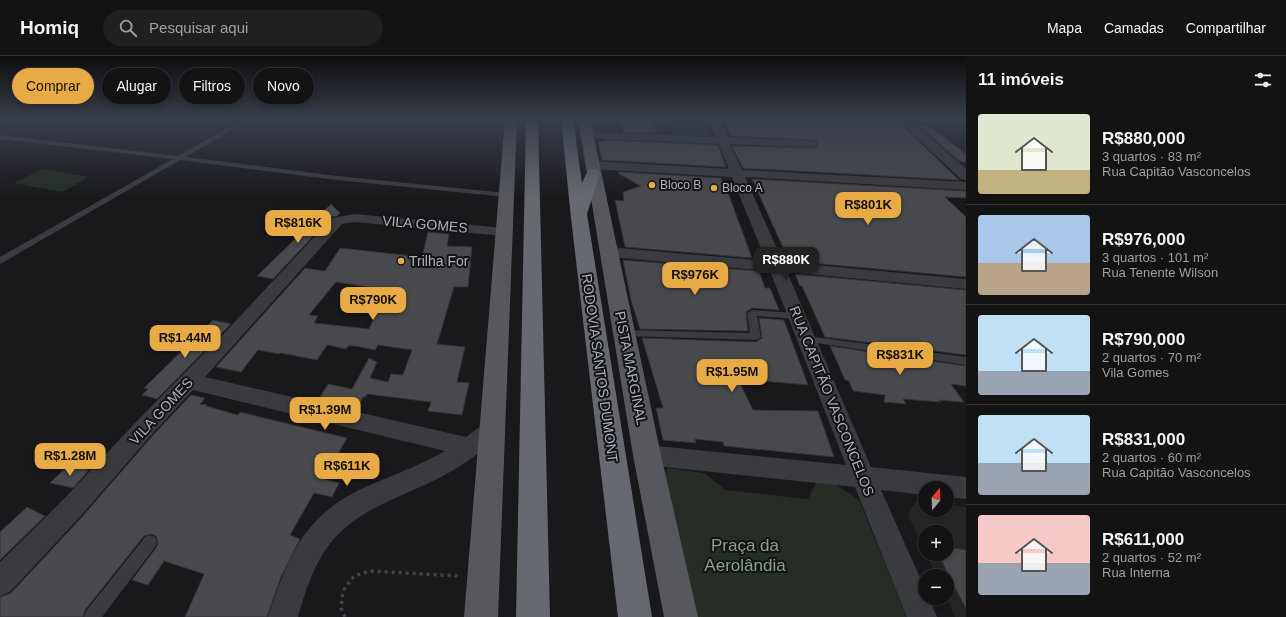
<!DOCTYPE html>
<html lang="pt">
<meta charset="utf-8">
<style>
body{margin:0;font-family:Helvetica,sans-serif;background:#202022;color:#f1f3f6;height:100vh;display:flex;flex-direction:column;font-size:15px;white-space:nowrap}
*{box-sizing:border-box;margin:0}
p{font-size:13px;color:#9d9ea0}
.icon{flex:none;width:22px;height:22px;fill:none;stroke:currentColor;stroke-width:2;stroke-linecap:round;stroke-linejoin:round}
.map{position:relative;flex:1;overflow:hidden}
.panel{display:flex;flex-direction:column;background:#131314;width:320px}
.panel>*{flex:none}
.guide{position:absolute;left:12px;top:12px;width:380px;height:36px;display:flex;gap:8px}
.needle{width:26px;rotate:19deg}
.tools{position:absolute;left:918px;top:425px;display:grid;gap:8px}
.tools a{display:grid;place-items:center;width:36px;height:36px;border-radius:50%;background:#131314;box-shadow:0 2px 6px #0003,0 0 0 1px #323234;font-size:20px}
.price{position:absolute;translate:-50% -34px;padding:0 9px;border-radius:8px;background:#e7aa44;color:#111;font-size:13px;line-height:26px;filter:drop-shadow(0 1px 2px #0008)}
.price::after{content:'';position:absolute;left:50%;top:24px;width:12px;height:9px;margin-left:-6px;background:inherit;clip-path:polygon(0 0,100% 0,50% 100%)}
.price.current{background:#222;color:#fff}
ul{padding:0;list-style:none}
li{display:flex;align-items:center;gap:12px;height:100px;padding:0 12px}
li+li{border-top:1px solid #323234}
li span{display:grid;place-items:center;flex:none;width:112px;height:80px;border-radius:4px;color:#555}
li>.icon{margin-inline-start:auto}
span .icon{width:48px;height:48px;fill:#fffc;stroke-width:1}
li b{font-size:17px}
h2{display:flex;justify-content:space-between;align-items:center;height:48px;padding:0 12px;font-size:17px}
.tag{padding:0 14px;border-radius:18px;background:#131314;box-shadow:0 2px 6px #0003,0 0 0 1px #323234;font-size:14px;line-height:36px}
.tag.current{background:#e7aa44;color:#111}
header{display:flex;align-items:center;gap:24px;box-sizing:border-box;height:56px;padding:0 20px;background:#131314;border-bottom:1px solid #323234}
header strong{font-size:19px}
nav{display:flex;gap:22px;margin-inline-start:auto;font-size:14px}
.search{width:280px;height:36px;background:#202022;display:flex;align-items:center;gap:10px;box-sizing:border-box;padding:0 14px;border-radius:22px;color:#9d9ea0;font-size:15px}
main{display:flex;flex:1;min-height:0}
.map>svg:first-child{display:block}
.built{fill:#252528}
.green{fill:#252d26}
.building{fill:#48494d;stroke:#333336;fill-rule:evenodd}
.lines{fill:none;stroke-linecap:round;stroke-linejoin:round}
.path{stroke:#404246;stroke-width:3.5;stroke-dasharray:3 4;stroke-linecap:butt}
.lane{fill:#3a3b3f;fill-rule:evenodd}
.street{fill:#3a3b3f;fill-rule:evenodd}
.primary{fill:#56585e;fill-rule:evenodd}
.highway{fill:#666970;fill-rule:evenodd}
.poi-dot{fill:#e7aa44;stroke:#141416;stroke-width:1.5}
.labels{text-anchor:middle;stroke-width:4;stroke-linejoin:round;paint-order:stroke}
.far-poi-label{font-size:12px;fill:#acb1b9;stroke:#141416;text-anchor:start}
.street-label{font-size:14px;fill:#acb1b9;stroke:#141416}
.poi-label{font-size:14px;fill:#acb1b9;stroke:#141416;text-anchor:start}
.near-park-label{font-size:17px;fill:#84a385;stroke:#141416}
</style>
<header>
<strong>Homiq</strong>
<div class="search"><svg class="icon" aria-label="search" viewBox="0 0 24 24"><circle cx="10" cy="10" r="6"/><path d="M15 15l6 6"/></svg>Pesquisar aqui</div>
<nav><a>Mapa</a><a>Camadas</a><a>Compartilhar</a></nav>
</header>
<main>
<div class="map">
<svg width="966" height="561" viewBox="0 0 966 561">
<rect width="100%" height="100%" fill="#19191b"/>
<polygon class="built" points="916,445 925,446 925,454 947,454 947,449 966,451 966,561 955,561 947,542 947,520 937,520 926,498 947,498 947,476 925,476 925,495 908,459"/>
<g class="green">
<polygon points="669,63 704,63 712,81 674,79"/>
<polygon points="43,113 89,121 62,136 14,127"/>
<polygon points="668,412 704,417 726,434 808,443 817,425 832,426 859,444 907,561 694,561 662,420"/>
</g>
<g class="building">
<polygon points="620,63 652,63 657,77 623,76"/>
<polygon points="724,63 839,63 892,65 899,67 959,124 743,112 732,90 811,92 816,91 818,88 816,85 811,84 732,80"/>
<polygon points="917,68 928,69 966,98 966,106 959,105"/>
<polygon points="603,84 718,89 726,111 602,104 598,85 603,86"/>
<polygon points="619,116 721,122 730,142 752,202 625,191 615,144 624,145 623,136 641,130 619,118"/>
<polygon points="752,123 966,135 966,142 945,141 966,161 966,221 789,205"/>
<polygon points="331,148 340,157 337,160 331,161 273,223 257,220"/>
<path d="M 428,176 L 449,178 L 447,190 L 472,191 L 468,231 L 454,231 L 437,288 L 465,291 L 457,326 L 469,327 L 462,359 L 428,355 L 431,346 L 367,338 L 365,341 L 363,341 L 359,350 L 320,341 L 328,328 L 352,333 L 369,302 L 377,306 L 370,322 L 388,326 L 391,318 L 403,319 L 412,294 L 378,289 L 375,294 L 355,290 L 348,290 L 346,293 L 327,289 L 317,304 L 281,297 L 279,298 L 258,294 L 241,316 L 216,311 L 305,212 L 325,215 L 340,192 L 422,201 ZM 336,226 L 386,234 L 369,273 L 314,267 L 318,260 L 309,259 Z"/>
<polygon points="623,204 757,215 760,218 765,232 770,232 779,254 752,252 746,256 748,275 640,273 631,244"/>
<polygon points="795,218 966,234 966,299 825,281 802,230 800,230"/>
<polygon points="759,262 784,264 808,329 738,323 753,354 818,355 834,401 724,390 723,386 695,383 696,387 663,384 656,352 663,352 642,282 756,286 762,282"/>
<polygon points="213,264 231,268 157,343 142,339 148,333 144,332"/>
<polygon points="830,290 966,310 966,330 951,328 964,346 939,344 941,346 903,343 906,348 884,346 885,339 853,335 849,325 845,324"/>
<polygon points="191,339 205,342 200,348 207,349 206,350 238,359 240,356 347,382 324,423 339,427 332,441 314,437 290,479 300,483 281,521 267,561 185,561 204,518 164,505 148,529 132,524 156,492 158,487 156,480 151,478 144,480 85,554 83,561 0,561 0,541 11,537 81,462 154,378"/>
<polygon points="69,409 89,414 73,432 50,427"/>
<polygon points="27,451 45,460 0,504 0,476"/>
<polygon points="947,491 966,494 966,553 938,498 947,498"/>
</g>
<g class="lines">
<polyline class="path" points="345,561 341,552 343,535 354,520 370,515 459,520"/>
<g class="lane">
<polygon points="243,63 250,63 186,101 337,120 506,137 510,139 506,141 337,124 180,104 0,208 0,201 173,103 0,83 0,79 178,100"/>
<polygon points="752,254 797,257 802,260 797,263 757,260 761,281 756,284 624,280 619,277 624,274 750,277 747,257"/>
<polygon points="807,280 966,301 966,309 803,285 802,283"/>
<polygon points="150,479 155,481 157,486 155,491 102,561 84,561 86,555 145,481"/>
</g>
<g class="street">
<polygon points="709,63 719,63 727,81 811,85 815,86 817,88 815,90 811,91 730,88 742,114 966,126 966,134 745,121 783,206 966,223 966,233 787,216 871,411 966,421 966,443 947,441 947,432 925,432 925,439 881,434 925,533 925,542 929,542 937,561 907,561 855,431 647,409 639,406 635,399 639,392 647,389 846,409 770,215 608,201 602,199 600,196 602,193 608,191 766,205 732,121 591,113 587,112 585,109 587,106 591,105 729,113 719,88 586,82 580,79 586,76 716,81"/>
<polygon points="897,63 966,63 966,69 911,65 966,113 966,124 961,123"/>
<path d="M 354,158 L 504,172 L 509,173 L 511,176 L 509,179 L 504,180 L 354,166 L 342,168 L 205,321 L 466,381 C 477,373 486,364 500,368 L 503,375 L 500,382 C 480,396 459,412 437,423 C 399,442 355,454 329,489 C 313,510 305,536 298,561 L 268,561 C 287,504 302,462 359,434 C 387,421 417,411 445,395 L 193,334 L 153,377 L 80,461 L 10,536 L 0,540 L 0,506 L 62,445 L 137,365 L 229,272 L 332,162 Z"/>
</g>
<g class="primary">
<polygon points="505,63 517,63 498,561 464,561"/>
<polygon points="578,63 590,63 661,399 698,561 664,561 633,399"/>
</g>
<g class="highway">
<polygon points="526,63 538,63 550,561 516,561"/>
<polygon points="561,63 573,63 582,127 588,114 593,113 598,114 600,117 587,158 652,561 618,561 571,162"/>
</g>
</g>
<linearGradient id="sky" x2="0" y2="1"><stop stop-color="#0e0e0f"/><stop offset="0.45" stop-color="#383e4a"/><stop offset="1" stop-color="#383e4a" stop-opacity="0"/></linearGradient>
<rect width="966" height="141" fill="url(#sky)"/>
<g class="poi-dot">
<circle cx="652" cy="129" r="4"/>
<circle cx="714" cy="132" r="4"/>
<circle cx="401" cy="205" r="4"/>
</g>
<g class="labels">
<g class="far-poi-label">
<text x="660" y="133">Bloco B</text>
<text x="722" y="136">Bloco A</text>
</g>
<g class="street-label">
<text transform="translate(425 168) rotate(5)" y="5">VILA GOMES</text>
<text transform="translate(600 312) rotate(82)" y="5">RODOVIA SANTOS DUMONT</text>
<text transform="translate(631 312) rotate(79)" y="5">PISTA MARGINAL</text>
<text transform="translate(832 345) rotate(68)" y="5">RUA CAPITÃO VASCONCELOS</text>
<text transform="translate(161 355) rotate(-47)" y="5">VILA GOMES</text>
</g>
<g class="poi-label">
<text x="409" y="210">Trilha For</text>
</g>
<g class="near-park-label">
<text x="745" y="495">Praça da<tspan x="745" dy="20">Aerolândia</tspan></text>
</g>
</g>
</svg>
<div class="tools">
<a><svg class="needle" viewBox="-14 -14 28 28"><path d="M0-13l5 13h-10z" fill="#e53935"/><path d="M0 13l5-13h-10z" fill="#9d9ea0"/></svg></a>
<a>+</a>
<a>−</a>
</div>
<b class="price" style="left:868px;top:170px">R$801K</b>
<b class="price" style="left:298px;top:188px">R$816K</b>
<b class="price current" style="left:786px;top:225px">R$880K</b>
<b class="price" style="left:695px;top:240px">R$976K</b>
<b class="price" style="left:373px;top:265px">R$790K</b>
<b class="price" style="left:185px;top:303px">R$1.44M</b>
<b class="price" style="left:900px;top:320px">R$831K</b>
<b class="price" style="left:732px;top:337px">R$1.95M</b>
<b class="price" style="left:325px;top:375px">R$1.39M</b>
<b class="price" style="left:70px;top:421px">R$1.28M</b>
<b class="price" style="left:347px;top:431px">R$611K</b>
<div class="guide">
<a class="tag current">Comprar</a>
<a class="tag">Alugar</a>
<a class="tag">Filtros</a>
<a class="tag">Novo</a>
</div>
</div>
<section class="panel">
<h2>11 imóveis<svg class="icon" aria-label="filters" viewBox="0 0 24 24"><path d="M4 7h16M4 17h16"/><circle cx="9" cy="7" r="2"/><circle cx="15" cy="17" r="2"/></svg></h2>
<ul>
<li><span style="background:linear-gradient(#dfe7d0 70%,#c2b280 0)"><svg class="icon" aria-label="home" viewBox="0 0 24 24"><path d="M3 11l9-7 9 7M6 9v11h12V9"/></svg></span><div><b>R$880,000</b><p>3 quartos · 83 m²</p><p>Rua Capitão Vasconcelos</p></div></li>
<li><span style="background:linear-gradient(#a9c7e8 60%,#b9a48a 0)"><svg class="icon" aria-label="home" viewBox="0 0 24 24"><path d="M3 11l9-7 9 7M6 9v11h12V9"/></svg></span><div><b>R$976,000</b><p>3 quartos · 101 m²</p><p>Rua Tenente Wilson</p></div></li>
<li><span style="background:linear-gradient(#bfe0f5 70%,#9aa5b1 0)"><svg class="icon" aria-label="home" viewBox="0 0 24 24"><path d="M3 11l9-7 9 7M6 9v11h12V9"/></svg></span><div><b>R$790,000</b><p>2 quartos · 70 m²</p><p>Vila Gomes</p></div></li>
<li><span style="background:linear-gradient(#bfe0f5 60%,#9aa5b1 0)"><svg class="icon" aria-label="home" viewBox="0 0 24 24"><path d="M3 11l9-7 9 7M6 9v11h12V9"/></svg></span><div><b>R$831,000</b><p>2 quartos · 60 m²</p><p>Rua Capitão Vasconcelos</p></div></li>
<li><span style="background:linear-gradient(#f6c9c9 60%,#9aa5b1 0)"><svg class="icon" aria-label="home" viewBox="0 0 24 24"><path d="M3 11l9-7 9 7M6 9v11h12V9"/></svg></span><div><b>R$611,000</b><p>2 quartos · 52 m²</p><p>Rua Interna</p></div></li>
</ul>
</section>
</main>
